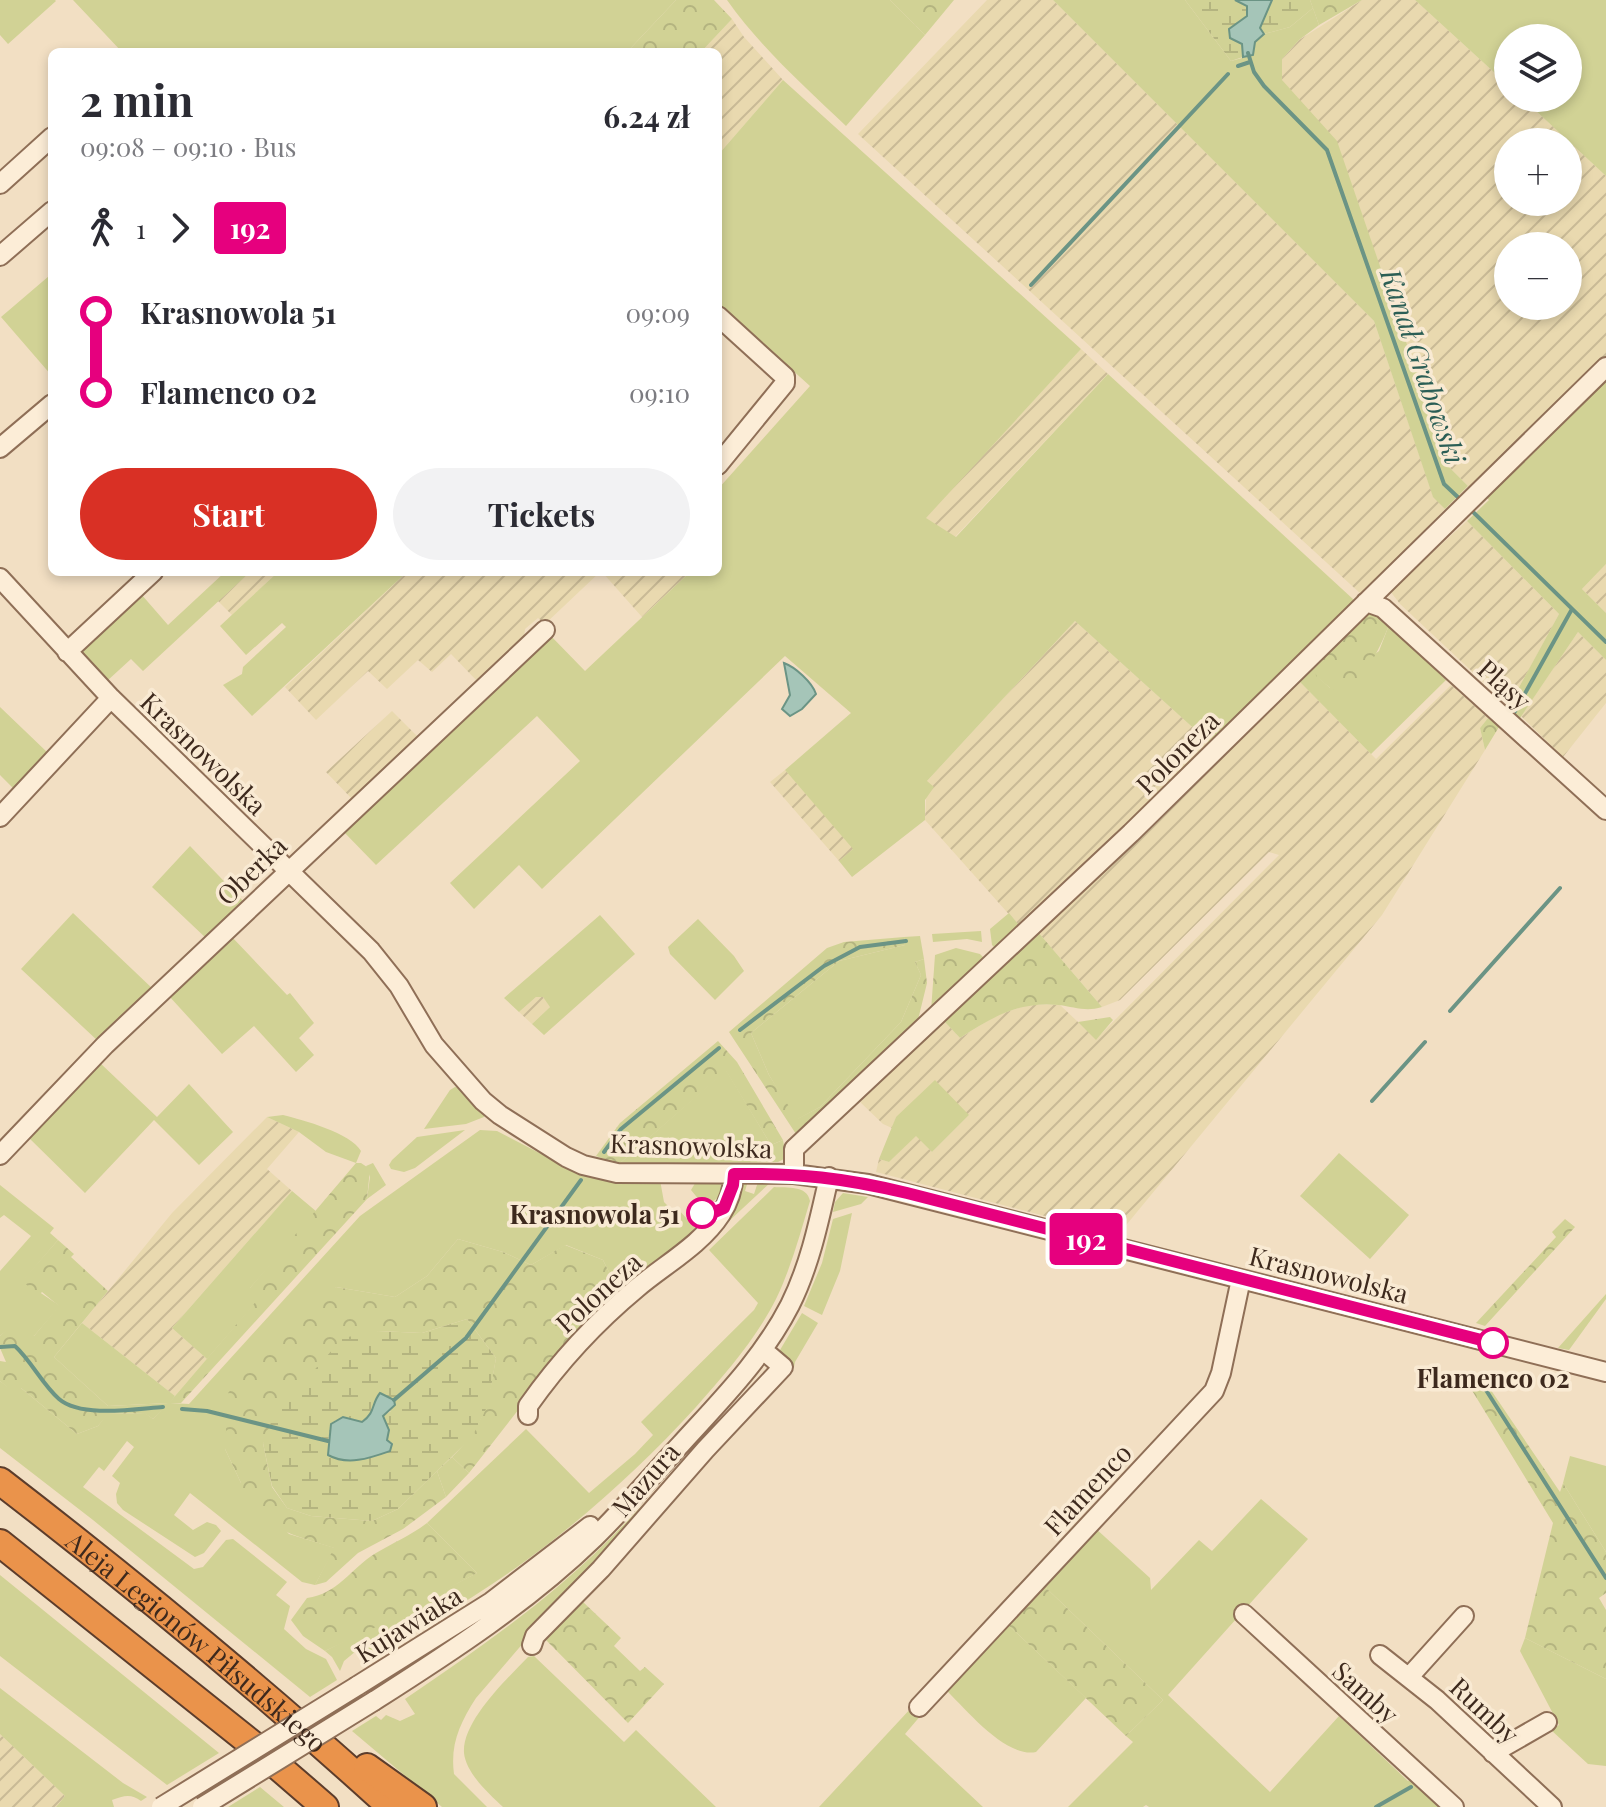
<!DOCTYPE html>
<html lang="en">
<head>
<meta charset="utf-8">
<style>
	:root { --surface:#fff; --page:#f2f2f3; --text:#2b2b33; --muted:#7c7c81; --accent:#d93025 }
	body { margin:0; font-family:"Playfair Display",serif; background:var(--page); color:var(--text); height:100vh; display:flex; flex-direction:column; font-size:30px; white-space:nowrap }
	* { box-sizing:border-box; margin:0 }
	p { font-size:26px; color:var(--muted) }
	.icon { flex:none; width:44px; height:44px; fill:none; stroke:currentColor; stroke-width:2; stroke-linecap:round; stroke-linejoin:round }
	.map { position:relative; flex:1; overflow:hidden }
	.sheet { position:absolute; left:48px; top:48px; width:674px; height:528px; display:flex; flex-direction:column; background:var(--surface); border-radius:12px; box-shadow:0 4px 12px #0003 }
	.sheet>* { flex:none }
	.badge { padding:0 16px; border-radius:6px; font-size:28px; line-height:52px }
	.tools { position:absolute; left:1494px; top:24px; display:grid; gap:16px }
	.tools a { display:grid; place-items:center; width:88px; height:88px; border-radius:50%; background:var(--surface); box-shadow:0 4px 12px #0003; font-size:40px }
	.map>.badge { position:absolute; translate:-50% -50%; box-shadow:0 0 0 4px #fff }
	.legs { display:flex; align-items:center; gap:12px; height:88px; padding:0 32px; font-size:26px }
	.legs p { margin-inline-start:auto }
	.overview { display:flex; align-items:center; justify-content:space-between; height:136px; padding:0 32px }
	h1 { font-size:44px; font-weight:700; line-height:60px }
	.primary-button { display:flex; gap:16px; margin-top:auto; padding:16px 32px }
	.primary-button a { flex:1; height:92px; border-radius:48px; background:var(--accent); color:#fff; font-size:32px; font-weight:700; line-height:92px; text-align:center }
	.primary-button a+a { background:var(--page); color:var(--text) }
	ul { padding:0 32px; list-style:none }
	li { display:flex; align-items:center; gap:28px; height:80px; font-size:30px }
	li i { display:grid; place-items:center; width:12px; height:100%; margin:0 10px; background:currentColor }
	li i::after { content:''; width:20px; height:20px; margin:-10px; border:6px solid; border-radius:50%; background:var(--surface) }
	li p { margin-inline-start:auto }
	li:first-child i { background:linear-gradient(#0000 50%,currentColor 0) }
	li:last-child i { background:linear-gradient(currentColor 50%,#0000 0) }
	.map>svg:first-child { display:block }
	.farmland { fill:url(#farmland-furrows); fill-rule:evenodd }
	.green { fill:#d1d295 }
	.forest { fill:url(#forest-crowns) }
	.wetland { fill:url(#wetland-marsh); fill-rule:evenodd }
	.water { fill:#a5c5b8; stroke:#6b9485; stroke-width:2 }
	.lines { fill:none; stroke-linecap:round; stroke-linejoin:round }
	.stream { stroke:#6b9485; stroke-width:4 }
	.minor-casing { stroke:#8f6f57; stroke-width:22 }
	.highway-casing { stroke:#5c3d2c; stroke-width:30 }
	.minor { stroke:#fcedd7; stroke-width:18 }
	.highway { stroke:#ea934b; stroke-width:26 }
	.minor-bridge-casing { stroke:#8f6f57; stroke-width:22; stroke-linecap:butt }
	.minor-bridge { stroke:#fcedd7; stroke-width:18 }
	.line-1-casing { stroke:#fff; stroke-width:18 }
	.line-1 { stroke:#e6007e; stroke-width:12 }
	.stop-1-dot { fill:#fff; stroke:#e6007e; stroke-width:4 }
	.labels { text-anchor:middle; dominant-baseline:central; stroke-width:7; stroke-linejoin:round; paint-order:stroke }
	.street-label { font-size:26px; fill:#3d291d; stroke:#f9ead3 }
	.stop-label { font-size:26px; font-weight:bold; fill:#3d291d; stroke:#f9ead3; text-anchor:end }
	.water-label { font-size:28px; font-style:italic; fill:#2b5e55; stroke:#f9ead3 }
</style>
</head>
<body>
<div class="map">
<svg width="1606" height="1807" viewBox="0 0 1606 1807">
	<defs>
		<pattern id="farmland-furrows" width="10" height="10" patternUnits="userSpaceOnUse" patternTransform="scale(2)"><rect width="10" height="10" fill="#e9d9af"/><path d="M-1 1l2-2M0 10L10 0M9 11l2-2" fill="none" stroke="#c9ba96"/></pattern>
		<pattern id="forest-crowns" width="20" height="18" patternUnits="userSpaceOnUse" patternTransform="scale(2)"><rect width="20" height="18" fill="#d1d295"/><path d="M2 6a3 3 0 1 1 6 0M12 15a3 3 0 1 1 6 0" fill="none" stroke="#b4b480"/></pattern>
		<pattern id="wetland-marsh" width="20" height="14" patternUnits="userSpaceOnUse" patternTransform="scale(2)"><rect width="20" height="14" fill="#d1d295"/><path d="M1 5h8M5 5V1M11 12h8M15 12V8" fill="none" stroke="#b4b480"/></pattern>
	</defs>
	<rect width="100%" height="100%" fill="#f2dfc3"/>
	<path class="farmland" d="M987,0H1053L1374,321L1433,496L1445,509L1362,595L858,134Z
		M1362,0H1415L1508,85V98H1522L1606,176V359L1472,490L1449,467L1282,80V59L1299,40ZM1508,142H1568V202H1508ZM1508,246H1568V306H1508Z
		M732,19L744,37L783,80L718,155V52H701Z
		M1081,349L1108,374L955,537L925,518Z
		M1467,521L1559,614L1509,706L1400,604L1390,591Z
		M1606,564V613L1582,589Z
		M250,572H278L232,615L218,601Z
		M407,572H600L545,624L538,618L525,629L524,639L478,682L451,654L432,672L418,660L387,689L368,671L316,720L285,687Z
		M602,572H690L642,617Z
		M1075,621L1211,744L1022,929L925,820L927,781Z
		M1578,632L1606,660V703L1563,757L1521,716Z
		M1297,679L1376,759L1451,685L1488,718L1480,728L1485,750L1382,915L1118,1235L876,1172L879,1159L889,1162L916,1135L932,1152L969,1115L896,1117L892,1128L883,1124L860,1102L944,1021L960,1038L997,1015L1028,1005H1060L1096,1039L1279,855L1269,852L1120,1000L1102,1007L1038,932Z
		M392,711L420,739L354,801L326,772Z
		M785,770L854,849L839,861L770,782Z
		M536,997H543L551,1006L532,1024L519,1012Z
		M267,1117L299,1132L267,1169L292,1191L172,1328L207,1359L175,1396L82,1323L172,1213Z
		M0,1734L65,1796L56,1807H0Z"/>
	<path class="green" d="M0,0H55L56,1L8,44L0,35Z
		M73,0H676L627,52H122Z
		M727,0H890L925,35L846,126C804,86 761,48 727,0Z
		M1053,0H1185L1231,61L1253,55L1254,42L1264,34L1290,27L1313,8L1319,25L1299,40L1282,59V80L1337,141L1449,467L1468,486L1445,509L1433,497L1374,321Z
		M1415,0H1606V176L1522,98H1568V38H1508V85Z
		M783,80L1081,349L926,518L956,537L1108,374L1354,600L1211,744L1075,621L927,781L934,787L925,800V820L852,877L839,861L853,849L785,770L851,713L785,656L542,889L519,865L474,909L450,883L580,761L537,716L376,865L342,830L548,633L585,671L690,572H718V489L810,386L718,303V155Z
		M49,276L52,279V376L1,317Z
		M1606,375V564L1582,589L1606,613V660L1578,632L1518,721L1506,711L1559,614L1467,521L1489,500L1484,495Z
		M225,572H250L143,671L131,659L107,681L83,656L82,648L141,594L168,625Z
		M278,572H407L252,716L223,685L242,674L243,667L286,627L282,623L246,655L220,626Z
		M1389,625L1446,680L1371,754L1297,679L1315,662L1317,676L1330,688L1379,651Z
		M0,707L48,753L14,789L0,775Z
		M190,846L246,904L208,940L152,887Z
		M73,913L154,990L118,1020L99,1042L21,969Z
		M1009,913L1022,929L998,951L992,945L990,929Z
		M600,915L635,954L544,1035L532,1024L550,1007L543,997H536L519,1012L504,998Z
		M698,919L734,956L744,971L715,1000L670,954L668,947Z
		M981,931L982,942L967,939L933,942L932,934Z
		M231,936L287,995L290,993L314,1023L299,1038L314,1055L296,1072L254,1026L222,1054L169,996Z
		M920,936L924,959L915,962L921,975L901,1022L820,1107L796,1120L769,1075L751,1033L839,961L905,945L904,937Z
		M99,1062L157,1117L189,1084L233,1132L199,1165L154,1120L85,1193L28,1137Z
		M726,1070L771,1145L783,1140L786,1158L778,1162L619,1164Z
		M935,1080L969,1115L932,1152L916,1136L889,1162L879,1159L896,1117Z
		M455,1087L461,1088L485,1113L484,1117L466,1124L424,1129L450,1090Z
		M283,1115C303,1120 351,1133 361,1151L356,1163L326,1152L299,1132L267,1117Z
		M465,1130L415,1168L404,1172L391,1169L389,1165L392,1160L417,1137Z
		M480,1130L497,1131L578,1173L660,1180L664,1202L673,1211L677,1208L699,1232L621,1296L603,1260L566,1245L531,1265L503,1252L458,1239L427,1276L395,1297L336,1287L225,1449L241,1483L289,1534L335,1548L315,1585L302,1582L190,1493L174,1515L193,1530L207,1522L216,1525L221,1531L204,1553L195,1557L123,1510L117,1503L116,1494L120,1483L112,1476L134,1447L127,1441L104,1471L99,1467L83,1487L194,1569L203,1567L226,1540L233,1539L287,1582L276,1595L290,1606L284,1629L306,1649L326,1659L337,1680L310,1697L93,1520L0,1448V1381L9,1388H21L77,1434L98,1426L107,1414L145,1413L153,1419L168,1403L108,1406L54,1357L82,1323L175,1396L170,1403L189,1404L360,1216Z
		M1339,1153L1409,1215L1370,1259L1300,1196Z
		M373,1163L386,1185L367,1199L370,1177L366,1166Z
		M697,1180L723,1182V1194L712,1202L700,1201L691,1190Z
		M748,1181L745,1191L754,1194L758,1182H771L728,1222L725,1219L741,1184Z
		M0,1185L54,1228L50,1233L58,1240L23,1281L60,1306L34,1336L6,1331L0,1336V1271L31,1236L4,1215L0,1218Z
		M774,1187C787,1188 807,1185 810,1201C800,1234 791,1268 776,1299C756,1339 725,1374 696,1407C644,1464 586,1517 524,1562C473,1599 418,1630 364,1663L356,1651L344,1661L340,1671L332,1657L325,1651L477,1573L427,1523L526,1429L589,1493L635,1454L653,1435L641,1422L754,1310L758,1303L709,1250Z
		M292,1191L317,1212L250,1288L260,1298L207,1359L172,1328Z
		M843,1193L868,1197L861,1204L833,1212L835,1202Z
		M852,1213L840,1271L822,1315L804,1306L822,1263L833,1219Z
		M1606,1294V1299L1569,1350L1558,1348Z
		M802,1313L818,1323L795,1362L794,1367L781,1355L780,1350Z
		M691,1453L690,1462L592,1563L476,1698C460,1723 450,1744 454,1774L487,1807H442L352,1731L376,1716L381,1720L386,1715L400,1721L415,1714L405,1699C459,1662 512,1626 562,1583C609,1543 649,1498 691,1453Z
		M1570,1456L1606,1466V1552L1563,1483Z
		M452,1457L469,1473L446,1497L437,1471Z
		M1261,1499L1308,1539L1168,1695L1270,1792L1339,1716L1408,1781L1414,1777L1446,1807H1149L1146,1805L1143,1807H1068L1133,1742L1126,1736L1163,1700L1042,1584L1094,1527L1150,1578L1151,1590L1199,1540L1212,1551Z
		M0,1575L219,1753L167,1785L0,1656Z
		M1005,1622L1086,1698L1036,1752C1005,1758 966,1709 945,1689Z
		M1525,1638L1606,1679V1766L1588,1764L1551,1730L1559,1725L1520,1651Z
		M534,1656L624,1742L636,1730L716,1807H503C489,1794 466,1773 464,1753C462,1721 507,1679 528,1657Z
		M0,1688L123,1783L147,1797L141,1801C131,1793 123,1796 112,1800L114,1807H56L65,1796L0,1734Z
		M913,1706L922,1714L905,1734L983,1807H819Z
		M260,1787L284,1807H228Z"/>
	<path class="forest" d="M676,0H714L732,19L701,52H627Z
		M890,0H954L925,35Z
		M1310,0H1362L1319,25Z
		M1375,613L1389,625C1378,653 1367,674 1343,693L1330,688L1316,676L1315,662L1361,617Z
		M1488,718L1499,727L1485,750L1480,728Z
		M1038,932L1102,1007C1086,1012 1074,1007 1059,1005C1018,1001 993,1017 960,1038L944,1021Z
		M904,937L905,945L839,961L751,1033L769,1075L797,1119L820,1107L901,1022L921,975L915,962L924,959L927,983L917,1024L806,1128L796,1134L729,1032L827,948L844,942Z
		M956,948L980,954L986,960L931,1011L935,955Z
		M1110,1017L1113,1020L1096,1040L1078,1022Z
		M718,1041L737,1062L783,1140L771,1145L726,1071L619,1164L596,1156L620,1123Z
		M356,1163H361L370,1169L367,1199L181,1403H169L153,1419L144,1413L108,1414L98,1426L77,1434L21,1388H8L0,1381V1361L6,1362L0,1348V1336L16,1321L34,1336L59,1306L42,1292L39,1295L22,1281L58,1240L74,1254L71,1257L108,1291L54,1357L108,1406L169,1403L259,1298L249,1289Z
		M1565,1219L1575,1227L1485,1326L1476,1323L1556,1237L1552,1232Z
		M458,1239L503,1252L531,1265L565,1245L603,1260L621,1296L522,1405L469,1473L452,1457C486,1424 488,1402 496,1358L467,1319L422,1333L378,1331L263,1443L272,1487L287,1508L311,1516L372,1521L398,1509L437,1471L446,1497L403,1529L358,1553L326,1582L315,1585L334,1548C293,1535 269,1530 238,1498L241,1483L225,1449L228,1393L304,1309L336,1287L395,1297L427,1276Z
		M1480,1374L1560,1492L1563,1483L1606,1552V1593L1599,1598L1606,1610V1679L1525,1638L1553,1523L1465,1379Z
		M427,1523L477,1573L378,1626L325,1651L303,1636L291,1620L307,1598C338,1594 350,1569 376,1553C393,1543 411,1535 427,1523Z
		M1042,1584L1163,1700L1126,1736L1005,1622Z
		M582,1601L621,1638L614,1646L640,1671L645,1667L664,1684L628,1723L546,1640Z"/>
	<path class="wetland" d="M1185,0H1235L1247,6V16L1243,21V57L1231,61Z
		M1272,0H1310L1313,8L1290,27L1264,34L1260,29Z
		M467,1319L496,1358L488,1405L472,1437L398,1509L372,1521L311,1516L287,1508L272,1486L263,1443L274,1415L343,1338L378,1331L422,1333ZM375,1406L391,1411L383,1416L389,1430L387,1440L392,1445L390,1451L381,1454L328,1441L331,1424L336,1420L362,1423L373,1413Z"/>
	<path class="water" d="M1235,0H1272L1260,28L1264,34L1255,42L1253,55L1243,57L1242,44L1230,38L1229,29L1247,16V6Z
		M784,663C795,667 812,682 816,694L802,709L790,716L782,709L790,695Z
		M380,1393L394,1400L395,1405L383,1416L389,1430L387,1440L392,1444L390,1451C370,1458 348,1466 328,1455L331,1424L343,1417L362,1422C376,1412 371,1404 380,1393Z"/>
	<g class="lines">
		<path class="stream" d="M1248,53L1254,72L1264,86L1327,150L1444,484L1463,502
			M1238,66L1250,62
			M1031,285L1228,74
			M1469,508L1606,642
			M1514,713L1572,609
			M1450,1011L1560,888
			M740,1030L824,966L860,947L906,941
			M1372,1101L1425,1042
			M604,1152L621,1129L719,1048
			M0,1347L15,1346C32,1362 42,1384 59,1399C81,1418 135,1409 163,1407
			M1477,1376L1606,1578
			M394,1400L466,1338L581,1180
			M182,1409L207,1411L328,1441
			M1376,1807L1411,1787"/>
		<defs>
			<path id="minor" d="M0,184L52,137
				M0,256L52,211
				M718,316L785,377V383L718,465
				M0,448L52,404
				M0,578L111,698L371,951L399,986L434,1045L483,1101L500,1115L566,1157L583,1165L617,1173L794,1174L868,1184L1606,1372
				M1366,602L1383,608L1606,810
				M67,652L153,572
				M0,817L111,698
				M0,1155L105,1045L545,630
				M794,1174V1149L1131,833L1606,367
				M528,1415V1406C559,1362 596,1322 637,1288C664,1265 701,1245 721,1214C729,1202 733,1188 734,1174
				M1244,1614L1454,1807
				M532,1645L535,1636L601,1569L705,1450L783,1367L763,1350
				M1380,1655L1437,1700L1552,1807
				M1409,1677L1464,1616
				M357,1686L491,1602L590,1526
				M374,1701C451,1652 528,1602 594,1538C625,1508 652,1475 681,1444C721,1400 763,1358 790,1305C810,1265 819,1221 829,1177
				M919,1707L1214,1391L1221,1373L1241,1279
				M1493,1753L1547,1722"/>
			<g id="highway">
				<path id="s1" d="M0,1481C135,1585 266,1693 391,1807"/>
				<path d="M0,1543L252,1744L325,1807"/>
				<path d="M367,1767L423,1807"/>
			</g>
		</defs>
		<use href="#minor" class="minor-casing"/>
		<use href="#highway" class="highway-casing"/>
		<use href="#minor" class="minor"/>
		<use href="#highway" class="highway"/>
		<defs>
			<path id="minor-bridge" d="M161,1807L357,1686
				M202,1807L374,1701"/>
		</defs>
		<use href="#minor-bridge" class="minor-bridge-casing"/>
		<use href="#minor-bridge" class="minor-bridge"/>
	</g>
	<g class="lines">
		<defs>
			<path id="line-1" d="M702,1213L710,1214L724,1208L733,1185L734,1174C799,1173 844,1178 907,1193L1493,1343"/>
		</defs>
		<use href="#line-1" class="line-1-casing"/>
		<use href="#line-1" class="line-1"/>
	</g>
	<g class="stop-1-dot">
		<circle cx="702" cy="1213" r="14"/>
		<circle cx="1493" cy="1343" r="14"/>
	</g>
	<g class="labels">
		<g class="street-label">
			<text transform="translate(1505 684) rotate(42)">Pląsy</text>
			<text transform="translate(1177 752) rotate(-45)">Poloneza</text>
			<text transform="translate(204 753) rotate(44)">Krasnowolska</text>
			<text transform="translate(251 870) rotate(-44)">Oberka</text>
			<text transform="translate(691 1145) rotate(2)">Krasnowolska</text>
			<text transform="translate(1329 1274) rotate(14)">Krasnowolska</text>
			<text transform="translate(598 1292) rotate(-42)">Poloneza</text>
			<text transform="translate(645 1479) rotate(-49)">Mazura</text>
			<text transform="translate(1087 1489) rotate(-47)">Flamenco</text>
			<text transform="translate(408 1624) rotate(-32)">Kujawiaka</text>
			<text stroke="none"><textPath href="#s1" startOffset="254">Aleja Legionów Piłsudskiego</textPath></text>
			<text transform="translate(1366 1692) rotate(42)">Samby</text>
			<text transform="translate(1485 1710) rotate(43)">Rumby</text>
		</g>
		<g class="stop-label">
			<text x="680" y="1213">Krasnowola 51</text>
			<text x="1493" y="1377" text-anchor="middle">Flamenco 02</text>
		</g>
		<g class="water-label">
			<text transform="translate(1424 366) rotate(71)">Kanał Grabowski</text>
		</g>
	</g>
</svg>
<div class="tools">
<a><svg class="icon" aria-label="layers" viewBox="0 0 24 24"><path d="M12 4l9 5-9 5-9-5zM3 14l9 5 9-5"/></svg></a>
<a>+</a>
<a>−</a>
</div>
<b class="badge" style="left:1086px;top:1239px;background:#e6007e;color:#fff">192</b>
<section class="sheet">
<div class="overview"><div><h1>2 min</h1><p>09:08 – 09:10 · Bus</p></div><b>6.24 zł</b></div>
<div class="legs"><svg class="icon" aria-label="walk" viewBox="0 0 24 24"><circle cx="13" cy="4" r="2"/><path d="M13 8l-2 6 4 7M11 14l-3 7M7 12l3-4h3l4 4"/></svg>1<svg class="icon" aria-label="forward" viewBox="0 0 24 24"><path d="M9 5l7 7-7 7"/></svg><b class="badge" style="background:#e6007e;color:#fff">192</b></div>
<ul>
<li><i style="color:#e6007e"></i><b>Krasnowola 51</b><p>09:09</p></li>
<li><i style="color:#e6007e"></i><b>Flamenco 02</b><p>09:10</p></li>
</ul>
<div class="primary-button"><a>Start</a><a>Tickets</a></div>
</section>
</div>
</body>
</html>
